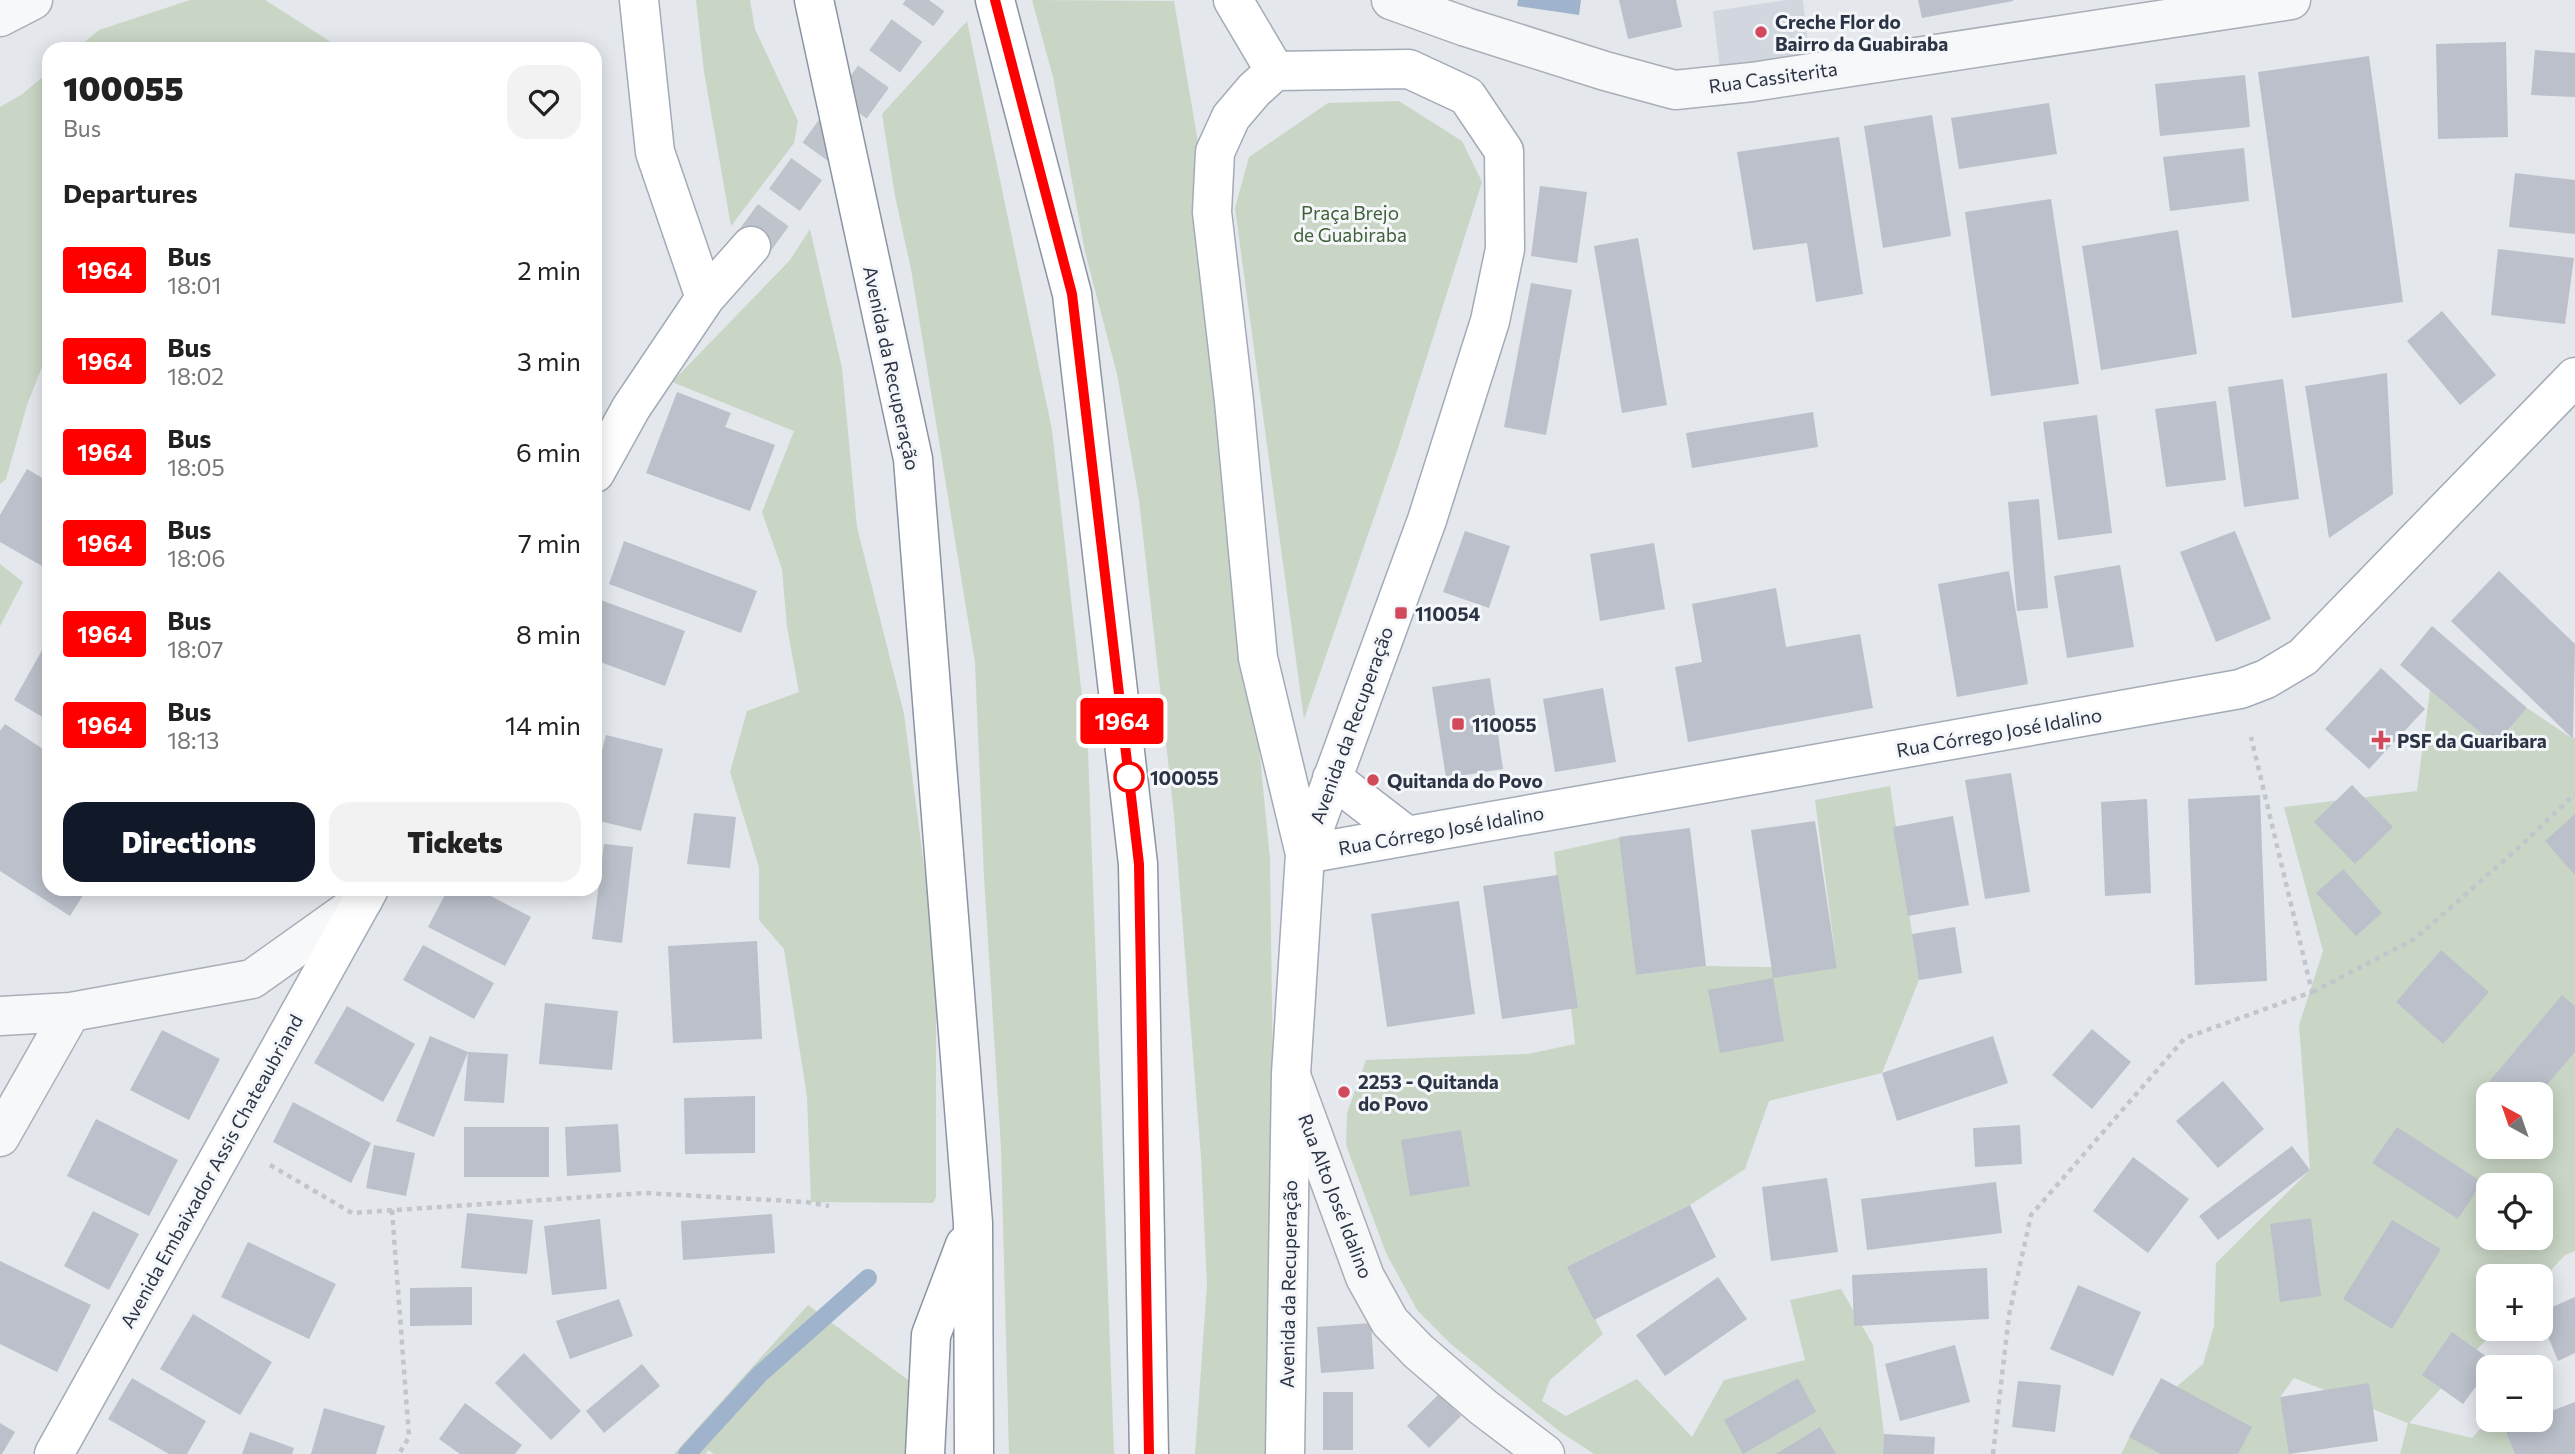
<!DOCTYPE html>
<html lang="en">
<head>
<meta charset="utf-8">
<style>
	:root { --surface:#fff; --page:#f2f2f2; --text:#222; --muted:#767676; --accent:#111827 }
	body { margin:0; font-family:Commissioner,sans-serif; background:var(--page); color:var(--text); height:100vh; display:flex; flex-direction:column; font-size:26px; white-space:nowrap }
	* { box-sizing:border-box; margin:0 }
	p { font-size:23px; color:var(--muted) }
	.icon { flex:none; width:38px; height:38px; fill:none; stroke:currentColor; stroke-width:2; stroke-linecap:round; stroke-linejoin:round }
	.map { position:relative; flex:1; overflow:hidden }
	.sheet { position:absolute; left:42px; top:42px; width:560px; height:854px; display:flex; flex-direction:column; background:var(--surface); border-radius:21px; box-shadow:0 4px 18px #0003 }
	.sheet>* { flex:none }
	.badge { padding:0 14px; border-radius:5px; font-size:24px; line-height:46px }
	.needle { width:46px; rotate:320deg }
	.tools { position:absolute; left:2476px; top:1082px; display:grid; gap:14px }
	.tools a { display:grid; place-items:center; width:77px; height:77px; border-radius:14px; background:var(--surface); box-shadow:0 4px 18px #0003; font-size:35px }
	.map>.badge { position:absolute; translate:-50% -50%; box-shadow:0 0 0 4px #fff }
	h2 { padding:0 21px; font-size:26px; line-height:63px }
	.round { display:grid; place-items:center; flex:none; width:74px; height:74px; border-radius:21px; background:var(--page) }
	.overview { display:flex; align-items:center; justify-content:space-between; height:119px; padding:0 21px }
	h1 { font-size:33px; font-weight:800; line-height:52px }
	.button { display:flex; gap:14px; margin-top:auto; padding:14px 21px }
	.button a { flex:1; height:80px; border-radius:21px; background:var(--accent); color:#fff; font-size:28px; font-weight:800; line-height:80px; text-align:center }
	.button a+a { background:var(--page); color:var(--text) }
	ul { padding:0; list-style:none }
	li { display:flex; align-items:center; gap:21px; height:91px; padding:0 21px }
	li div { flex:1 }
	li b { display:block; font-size:26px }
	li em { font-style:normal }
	li .badge { min-width:77px; font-weight:700; text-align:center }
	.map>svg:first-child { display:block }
	.built { fill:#d2d6de }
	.green { fill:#c9d6c5; fill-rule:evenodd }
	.water { fill:#9fb4cc }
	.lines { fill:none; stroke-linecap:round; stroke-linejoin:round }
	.stream { stroke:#9fb4cc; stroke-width:18 }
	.building { fill:#bbc0ca }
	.major-tunnel { stroke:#bfc3cb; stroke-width:38; stroke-dasharray:38 19; stroke-linecap:butt }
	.minor-casing { stroke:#a9aeb7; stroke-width:41 }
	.major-casing { stroke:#a3abb8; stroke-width:41 }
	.highway-casing { stroke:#8b94a3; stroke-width:41 }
	.path { stroke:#c2c5cb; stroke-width:4.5; stroke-dasharray:5 5; stroke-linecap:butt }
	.minor { stroke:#f7f8fa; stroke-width:38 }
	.major { stroke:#fff; stroke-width:38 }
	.highway { stroke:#fff; stroke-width:38 }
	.line-casing { stroke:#fff; stroke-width:16 }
	.line { stroke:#f00; stroke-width:10 }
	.poi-dot { fill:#d1495b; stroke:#f4f6f9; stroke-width:2.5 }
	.stop-dot { fill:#fff; stroke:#f00; stroke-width:3.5 }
	.labels { text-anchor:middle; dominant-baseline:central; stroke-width:6; stroke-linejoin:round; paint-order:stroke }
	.poi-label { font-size:19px; font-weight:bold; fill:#2b3445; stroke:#f4f6f9; text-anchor:start }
	.street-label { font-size:19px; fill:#2b3445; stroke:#f4f6f9 }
	.park-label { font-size:19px; fill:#3f6138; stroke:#f4f6f9 }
	.stop-label { font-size:19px; font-weight:bold; fill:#2b3445; stroke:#f4f6f9; text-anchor:start }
</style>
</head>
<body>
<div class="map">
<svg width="2575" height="1454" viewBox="0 0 2575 1454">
	<rect width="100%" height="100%" fill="#e4e7ec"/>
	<path class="built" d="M1786,0H1803L1809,54L1720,69L1713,11Z"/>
	<path class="green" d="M190,0H265L342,49H76L99,30Z
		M696,0H750L755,29L798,121L794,143L731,226L704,72Z
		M1032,0L1174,1L1203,172L1270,859L1277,1376L1280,1454H1195L1207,1284L1201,1157L1174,815L1139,500L1117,374L1085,252L1053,77Z
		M967,21L1052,430L1088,750L1114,1454H1009L1001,1148L984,877L975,663L911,269L895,196L882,114Z
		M49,72V349L27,405L6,479L0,484V107L21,95Z
		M1399,101L1462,141L1482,182L1398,448L1304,719L1235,208L1249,157L1328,103Z
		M810,229L842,368L857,527L904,714L936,956V1197L933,1203L811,1202L807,1097L784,949L759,920V867L730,772L747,711L799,692L787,627L782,569L762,512L794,431L672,382L790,260Z
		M0,564L23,582L0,626Z
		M2430,690L2495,745L2527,708L2573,739L2575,737V1251L2565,1255L2541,1281V1276H2488V1328H2497L2409,1423L2472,1438L2489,1419H2531L2505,1430L2515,1454H2400L2408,1423L2294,1378L2280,1397L2292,1454H2121L2138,1420L2203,1364L2214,1326L2216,1263L2310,1170L2299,1025L2323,951L2284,807L2417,791ZM2488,1094H2541V1146H2488ZM2488,1185H2541V1237H2488Z
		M1890,786L1919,980L1882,1073L1769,1101L1745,1169L1690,1205L1568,1267L1603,1334L1550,1380L1542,1401L1566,1416L1637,1379L1692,1437L1724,1380L1805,1360L1790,1300L1841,1289L1873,1345L1884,1434L1883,1454H1594L1559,1431L1452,1345L1417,1310L1386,1253L1346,1145L1347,1113L1366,1060L1528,1054L1575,1044L1554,852L1631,835L1636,975L1706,966L1837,968L1815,800Z
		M808,1305L912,1383L909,1454H714L708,1450L706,1454H674Z"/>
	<path class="water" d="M1518,0H1581L1579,15L1517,6Z"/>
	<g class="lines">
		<path class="stream" d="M687,1454L760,1374L868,1278"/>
	</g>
	<path class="building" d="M1619,0H1676L1682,27L1628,39Z
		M1918,0H2013V1L1922,18Z
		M2506,42L2508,137L2438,139L2436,44Z
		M2535,50L2575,53V97L2531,95Z
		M2369,56L2403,302L2292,318L2258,72Z
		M2245,75L2250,127L2160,136L2155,84Z
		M2049,103L2057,154L1959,169L1951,118Z
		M1932,115L1951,236L1883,248L1864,126Z
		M1839,137L1863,294L1816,302L1807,243L1753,250L1737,152Z
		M2244,148L2249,201L2170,211L2163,157Z
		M2515,173L2575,180V234L2509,227Z
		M1540,186L1587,192L1577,263L1531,256Z
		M2051,199L2079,384L1991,396L1965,212Z
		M2178,230L2197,354L2101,370L2082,246Z
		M1638,238L1667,405L1622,413L1594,246Z
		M2498,249L2574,258L2565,324L2491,315Z
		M1531,283L1572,290L1546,435L1504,427Z
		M2442,311L2496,375L2460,405L2407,341Z
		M2387,373L2393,494L2329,538L2305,386Z
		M2283,379L2299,499L2244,507L2228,387Z
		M677,392L731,413L725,427L775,445L750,511L646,473Z
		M2216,401L2226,480L2166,487L2155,409Z
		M1813,412L1818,447L1692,468L1686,433Z
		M2097,415L2112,533L2058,540L2043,422Z
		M27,469L49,482V570L0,542V515Z
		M2039,499L2048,608L2017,611L2008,502Z
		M1465,531L1510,546L1489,608L1443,592Z
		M2235,531L2271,619L2216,642L2180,552Z
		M624,541L757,591L741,633L609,584Z
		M1654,543L1665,609L1600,621L1590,554Z
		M2120,565L2134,647L2067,658L2054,576Z
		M2009,571L2028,684L1957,697L1938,584Z
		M2499,571L2575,644L2573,739L2451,621Z
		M1776,588L1786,647L1860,634L1873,708L1688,742L1675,667L1702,662L1692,604Z
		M595,598L685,631L665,686L595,660Z
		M2432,626L2527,708L2495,745L2400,665Z
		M49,638V721L14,700Z
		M2381,668L2425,709L2369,769L2325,729Z
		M1490,678L1503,769L1446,778L1432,687Z
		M1603,688L1616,762L1555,772L1543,699Z
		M5,724L49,753V889H87L70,916L0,871V731Z
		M606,735L663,749L641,831L595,820V778Z
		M2011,773L2030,892L1985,899L1965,780Z
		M2352,785L2393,827L2355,864L2314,822Z
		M2260,795L2267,981L2195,985L2188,799Z
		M2147,799L2151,893L2105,896L2101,802Z
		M694,813L736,817L730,868L687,864Z
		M2575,814V875L2545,841Z
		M1953,816L1969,905L1908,916L1893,827Z
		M1815,821L1837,968L1773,978L1751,830Z
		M1690,828L1706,966L1636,975L1619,837Z
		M604,844L633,847L622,943L592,939Z
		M2343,869L2382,913L2356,936L2316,893Z
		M1558,875L1578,1008L1502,1019L1483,886Z
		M448,889H477L531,917L505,966L428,927Z
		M1459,901L1475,1014L1387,1027L1371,914Z
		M1955,927L1962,973L1919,980L1912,934Z
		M757,941L762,1039L673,1043L668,946Z
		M423,945L494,983L474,1019L403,980Z
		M2441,950L2489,992L2443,1044L2396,1002Z
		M1773,978L1784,1041L1720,1053L1708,990Z
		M2562,995L2575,1006V1052L2539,1094H2501L2488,1083Z
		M545,1003L618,1011L612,1070L539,1064Z
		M347,1006L415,1044L383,1102L314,1063Z
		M2092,1029L2131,1062L2092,1109L2052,1075Z
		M162,1030L220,1059L189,1120L130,1090Z
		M430,1036L468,1052L434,1137L396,1121Z
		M1993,1036L2008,1083L1897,1121L1882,1073Z
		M468,1052L508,1054L504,1103L464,1101Z
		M2223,1081L2264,1129L2218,1168L2176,1121Z
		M755,1096V1153L685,1154L684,1098Z
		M293,1102L371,1143L351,1183L273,1142Z
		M96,1119L178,1160L149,1216L67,1176Z
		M618,1124L621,1172L567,1176L565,1127Z
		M2020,1125L2022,1164L1975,1167L1973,1128Z
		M464,1127H549V1177H464Z
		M2397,1127L2482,1182L2458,1219L2372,1163Z
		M1461,1130L1470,1186L1410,1196L1401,1140Z
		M374,1145L415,1153L406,1196L366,1188Z
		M2292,1146L2310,1170L2218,1240L2199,1216Z
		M2133,1157L2189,1199L2148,1253L2093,1211Z
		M1827,1178L1838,1252L1771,1261L1762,1187Z
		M1996,1182L2002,1233L1867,1250L1861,1199Z
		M1690,1205L1716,1257L1594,1320L1567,1267Z
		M93,1211L139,1234L109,1290L64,1266Z
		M467,1213L533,1220L527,1274L461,1268Z
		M772,1214L775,1253L683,1260L681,1221Z
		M2311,1218L2321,1296L2280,1302L2270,1224Z
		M600,1219L607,1289L552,1295L544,1226Z
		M2392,1220L2441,1249L2392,1329L2343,1299Z
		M248,1242L336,1284L309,1339L221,1297Z
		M0,1261L91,1305L57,1372L0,1344Z
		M1987,1268L1989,1319L1854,1326L1852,1275Z
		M1718,1277L1747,1319L1665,1376L1636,1335Z
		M2078,1285L2141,1312L2113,1376L2050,1349Z
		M472,1287V1325L410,1326V1288Z
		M2575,1297V1353L2558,1361L2541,1319V1312Z
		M619,1299L633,1336L570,1359L556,1321Z
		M193,1314L272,1362L240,1415L160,1369Z
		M1371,1323L1374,1369L1321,1373L1317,1327Z
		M2452,1332L2494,1362L2463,1404L2422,1375Z
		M1955,1345L1970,1402L1900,1421L1885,1364Z
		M524,1353L581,1411L551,1440L495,1383Z
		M642,1364L660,1386L604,1433L586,1411Z
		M132,1378L206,1421L187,1454H169L108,1419Z
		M1798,1378L1816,1412L1743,1454L1724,1420Z
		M2161,1378L2252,1427L2238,1454H2161L2129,1437Z
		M2018,1381L2061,1385L2055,1432L2012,1427Z
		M2369,1383L2378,1441L2289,1454L2280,1397Z
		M1323,1392H1353V1450H1323Z
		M1439,1394L1461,1416L1429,1448L1407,1426Z
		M2575,1402V1454H2515L2505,1430L2531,1419H2541V1415Z
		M465,1403L522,1445L515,1454H460L439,1439Z
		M324,1408L385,1426L376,1454H311Z
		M0,1423L15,1432L2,1454H0Z
		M1820,1427L1836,1454H1776Z
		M250,1432L294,1448L292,1454H242Z
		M1884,1434L1935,1437L1934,1454H1883Z"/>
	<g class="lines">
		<path class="major-tunnel" d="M751,246L929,0"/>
		<defs>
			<path id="minor" d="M1391,0L1466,27L1605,71L1675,90L1752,82L2291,0
				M0,17L33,0
				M0,1016L71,1012L252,979L363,900
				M1292,1078L1365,1277L1390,1322L1418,1351L1483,1407L1545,1454
				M0,1137L71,1012"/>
			<path id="major" d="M639,0L655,152L705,298
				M1233,0L1275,71
				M1275,71L1409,69L1467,96L1504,151L1505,249L1490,321L1427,520L1305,854L1291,1074L1285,1454
				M1275,71L1254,90L1231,117L1215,152L1212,212L1234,401L1258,658L1305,854
				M595,473L631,408L705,298L751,246
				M1332,778L1406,835
				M1305,854L2240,689L2266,679L2303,657L2575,377
				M54,1454L369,889"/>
			<path id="highway" d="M814,0L913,459L973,1223L974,1454
				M995,0L1072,294L1138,864L1149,1454
				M925,1454L931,1335L965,1245"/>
		</defs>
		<use href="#minor" class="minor-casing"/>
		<use href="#major" class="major-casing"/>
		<use href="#highway" class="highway-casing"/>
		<path class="path" d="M2313,992L2416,938L2517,849L2575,794
			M270,1165L352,1213L645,1193L806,1202L829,1206
			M392,1210L409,1437L399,1454
			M1993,1454L2009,1315L2031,1215L2185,1038L2312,992L2251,737"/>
		<use href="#minor" class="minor"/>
		<use href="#major" class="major"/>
		<use href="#highway" class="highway"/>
	</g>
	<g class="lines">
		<defs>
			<path id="line" d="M995,0L1072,294L1139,864L1149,1454"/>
		</defs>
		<use href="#line" class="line-casing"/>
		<use href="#line" class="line"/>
	</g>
	<g class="poi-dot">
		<circle cx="1761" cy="32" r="7"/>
		<rect x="1394" y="606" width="14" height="14" rx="3.5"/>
		<rect x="1451" y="717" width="14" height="14" rx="3.5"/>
		<path d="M2377.5 729.5h7v7h7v7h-7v7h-7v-7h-7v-7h7z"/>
		<circle cx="1373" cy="780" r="7"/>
		<circle cx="1344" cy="1092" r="7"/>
	</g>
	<circle class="stop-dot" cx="1129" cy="777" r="14"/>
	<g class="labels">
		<g class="poi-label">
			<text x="1775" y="21">Creche Flor do<tspan x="1775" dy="22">Bairro da Guabiraba</tspan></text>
			<text x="1415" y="613">110054</text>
			<text x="1472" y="724">110055</text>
			<text x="2397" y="740">PSF da Guaribara</text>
			<text x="1387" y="780">Quitanda do Povo</text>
			<text x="1358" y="1081">2253 - Quitanda<tspan x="1358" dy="22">do Povo</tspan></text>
		</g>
		<g class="street-label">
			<text transform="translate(1773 77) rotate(-8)">Rua Cassiterita</text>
			<text transform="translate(892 368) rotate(78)">Avenida da Recuperação</text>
			<text transform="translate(1351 725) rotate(-70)">Avenida da Recuperação</text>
			<text transform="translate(1999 732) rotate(-10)">Rua Córrego José Idalino</text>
			<text transform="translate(1441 830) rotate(-10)">Rua Córrego José Idalino</text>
			<text transform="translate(211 1171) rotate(-61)">Avenida Embaixador Assis Chateaubriand</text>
			<text transform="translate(1336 1196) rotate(69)">Rua Alto José Idalino</text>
			<text transform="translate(1288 1284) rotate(-89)">Avenida da Recuperação</text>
		</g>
		<g class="park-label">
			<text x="1350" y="212">Praça Brejo<tspan x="1350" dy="22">de Guabiraba</tspan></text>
		</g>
		<g class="stop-label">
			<text x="1150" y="777">100055</text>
		</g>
	</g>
</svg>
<div class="tools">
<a><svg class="needle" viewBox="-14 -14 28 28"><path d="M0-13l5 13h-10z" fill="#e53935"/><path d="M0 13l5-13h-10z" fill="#767676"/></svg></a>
<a><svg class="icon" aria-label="locate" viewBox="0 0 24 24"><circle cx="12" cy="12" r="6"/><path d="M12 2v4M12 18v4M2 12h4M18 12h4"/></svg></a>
<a>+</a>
<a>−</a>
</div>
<b class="badge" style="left:1122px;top:721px;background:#f00;color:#fff">1964</b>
<section class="sheet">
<div class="overview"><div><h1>100055</h1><p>Bus</p></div><a class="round"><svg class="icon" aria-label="heart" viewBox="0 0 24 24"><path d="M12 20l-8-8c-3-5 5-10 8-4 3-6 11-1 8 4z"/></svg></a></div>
<h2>Departures</h2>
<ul>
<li><span class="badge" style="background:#f00;color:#fff">1964</span><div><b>Bus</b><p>18:01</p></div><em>2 min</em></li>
<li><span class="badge" style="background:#f00;color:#fff">1964</span><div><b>Bus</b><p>18:02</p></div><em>3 min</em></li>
<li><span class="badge" style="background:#f00;color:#fff">1964</span><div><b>Bus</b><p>18:05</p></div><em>6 min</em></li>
<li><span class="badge" style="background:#f00;color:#fff">1964</span><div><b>Bus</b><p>18:06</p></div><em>7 min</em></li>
<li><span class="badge" style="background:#f00;color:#fff">1964</span><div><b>Bus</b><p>18:07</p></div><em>8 min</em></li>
<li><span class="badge" style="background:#f00;color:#fff">1964</span><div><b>Bus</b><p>18:13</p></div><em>14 min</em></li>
</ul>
<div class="button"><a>Directions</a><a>Tickets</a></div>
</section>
</div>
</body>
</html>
